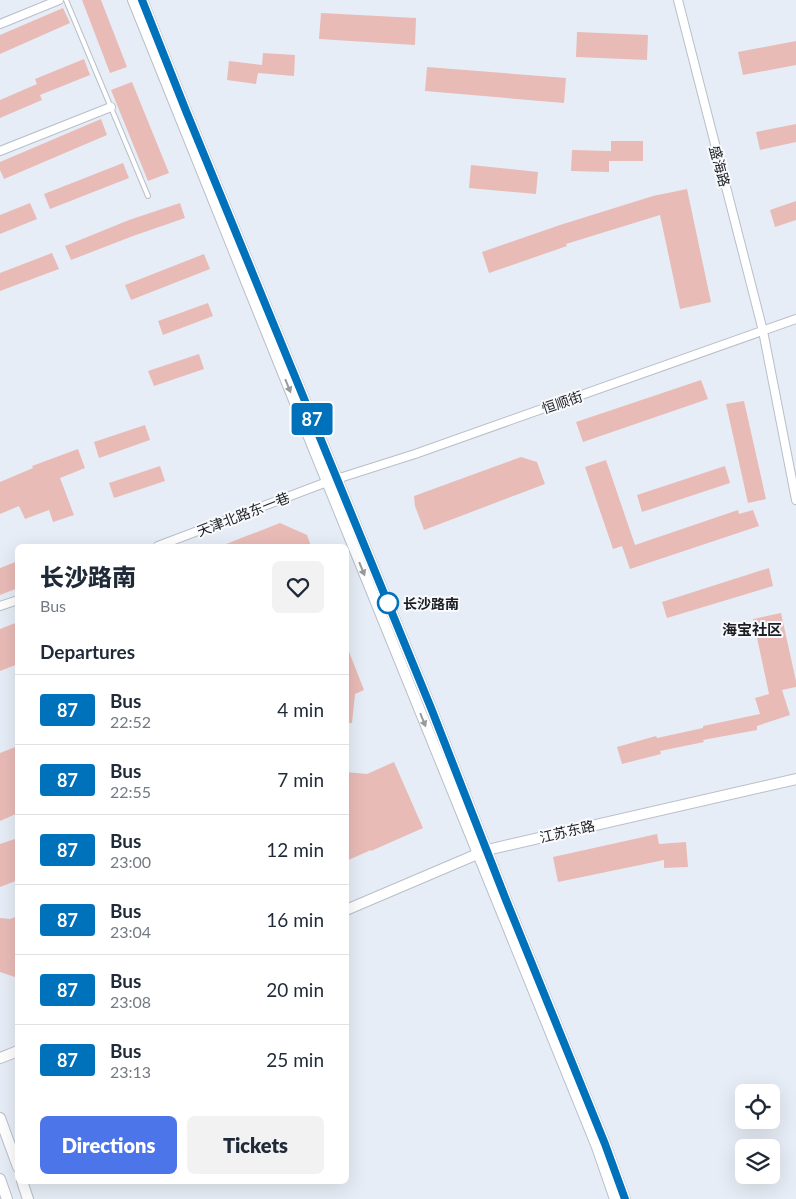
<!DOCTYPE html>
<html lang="en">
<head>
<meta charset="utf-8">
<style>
	:root { --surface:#fff; --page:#f2f2f3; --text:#1f2937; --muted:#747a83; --line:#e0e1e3; --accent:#4b75e8 }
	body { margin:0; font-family:Lato,"Noto Sans SC",sans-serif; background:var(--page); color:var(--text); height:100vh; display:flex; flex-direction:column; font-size:19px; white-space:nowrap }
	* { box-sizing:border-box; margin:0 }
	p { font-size:16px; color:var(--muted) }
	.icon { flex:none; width:28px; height:28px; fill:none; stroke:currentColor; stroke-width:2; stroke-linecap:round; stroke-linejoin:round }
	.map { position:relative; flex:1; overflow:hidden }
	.side { position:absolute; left:15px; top:544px; width:334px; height:640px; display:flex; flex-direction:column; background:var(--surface); border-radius:8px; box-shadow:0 5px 20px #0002 }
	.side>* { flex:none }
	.badge { padding:0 10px; border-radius:4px; font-size:18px; line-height:32px }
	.buttons { position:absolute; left:735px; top:1084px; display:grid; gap:10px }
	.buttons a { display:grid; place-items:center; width:45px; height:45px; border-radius:8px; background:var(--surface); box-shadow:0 5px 20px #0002; font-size:25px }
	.map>.badge { position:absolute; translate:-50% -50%; box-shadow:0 0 0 2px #fff }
	h2 { padding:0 25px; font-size:19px; line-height:45px }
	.round { display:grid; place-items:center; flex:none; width:52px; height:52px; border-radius:8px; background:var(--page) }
	.overview { display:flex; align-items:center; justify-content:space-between; height:85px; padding:0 25px }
	h1 { font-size:24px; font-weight:800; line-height:38px }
	.primary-button { display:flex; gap:10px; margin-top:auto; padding:10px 25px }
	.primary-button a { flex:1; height:58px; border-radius:8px; background:var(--accent); color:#fff; font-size:20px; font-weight:800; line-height:58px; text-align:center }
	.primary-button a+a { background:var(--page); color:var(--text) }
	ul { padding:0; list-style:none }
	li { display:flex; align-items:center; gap:15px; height:70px; padding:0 25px; border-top:1px solid var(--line) }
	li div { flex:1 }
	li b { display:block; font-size:19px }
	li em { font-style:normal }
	li .badge { min-width:55px; font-weight:700; text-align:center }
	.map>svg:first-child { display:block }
	.building { fill:#e9bbb7 }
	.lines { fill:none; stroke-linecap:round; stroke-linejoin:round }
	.service-casing { stroke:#b9bfc8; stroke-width:6 }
	.minor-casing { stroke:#b9bfc8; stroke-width:10 }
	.tertiary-casing { stroke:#b9bfc8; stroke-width:12 }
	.service { stroke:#fff; stroke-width:4 }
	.minor { stroke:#fff; stroke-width:8 }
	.tertiary { stroke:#fff; stroke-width:10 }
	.oneway { fill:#999a9c }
	.line-casing { stroke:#fff; stroke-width:11 }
	.line { stroke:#0072bc; stroke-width:8 }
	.stop-dot { fill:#fff; stroke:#0072bc; stroke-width:2.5 }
	.labels { text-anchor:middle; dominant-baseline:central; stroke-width:4; stroke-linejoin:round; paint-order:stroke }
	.street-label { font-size:14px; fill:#1d1f22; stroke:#f8fafe }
	.stop-label { font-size:14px; font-weight:bold; fill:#1d1f22; stroke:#f8fafe; text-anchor:start }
	.neighbourhood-label { font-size:15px; font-weight:bold; fill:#1d1f22; stroke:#f8fafe }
</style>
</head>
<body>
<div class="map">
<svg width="796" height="1199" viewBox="0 0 796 1199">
	<rect width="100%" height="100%" fill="#e7edf6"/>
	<path class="building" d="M82,0H101L127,67L110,73Z
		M63,8L70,23L0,54V35Z
		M321,13L416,18L415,45L319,39Z
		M577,32L648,35L647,60L576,57Z
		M796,41V65L743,75L738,52Z
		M263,53L295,55L294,76L258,73L256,84L227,80L229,61L262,65Z
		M84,59L90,75L40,95L42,100L0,118V100L37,84L35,79Z
		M427,67L566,78L564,103L425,91Z
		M132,82L169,173L148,181L111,90Z
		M101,119L107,135L4,179L0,170V162Z
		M796,124V142L760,150L756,132Z
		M611,141H643V161H609V172L571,171L572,150L611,151Z
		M123,163L129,178L50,209L44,194Z
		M471,165L538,172L536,194L469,188Z
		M687,189L711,302L680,309L660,215L566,244L567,246L489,273L482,252L560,225L653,196Z
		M796,201V220L775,227L770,210Z
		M30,203L37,219L0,234V215Z
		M180,203L185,218L133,236L71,260L65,246L129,220Z
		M52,253L59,269L0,291V273Z
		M204,254L210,269L131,300L125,285Z
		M208,303L213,316L163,335L158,321Z
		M199,354L204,369L154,386L148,371Z
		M701,380L708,399L583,442L576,422Z
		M744,401L766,499L748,503L726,404Z
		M145,425L150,440L99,458L94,442Z
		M78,449L85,468L60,478L74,515L53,522L49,510L25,519L19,506L0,514V482L33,468L32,466Z
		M521,457L537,462L545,484L424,530L415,506L414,496Z
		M606,460L635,545L738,510L739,514L753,510L759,526L630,569L622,546L613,549L585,467Z
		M160,466L165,481L114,498L109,483Z
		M725,466L730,483L642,512L637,495Z
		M280,523L307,535L311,546H221Z
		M18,561V588L0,595V568Z
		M769,568L773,586L667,618L662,602Z
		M781,613L796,681V687L782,690L790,715L757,726V730L703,740L704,742L660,751L661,754L622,764L617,747L656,736L657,738L703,728V726L760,714L755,698L769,694L753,619Z
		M18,622V664L0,671V629Z
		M346,644L364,690L355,694L352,723H346Z
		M18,746V813L0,821V753Z
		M394,762L423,828L371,851V850L346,861V772L367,774Z
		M657,834L659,844L686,842L688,867L664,868V860L558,882L553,857Z
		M18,838V880L0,887V844Z
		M18,916V978L0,972V918L10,919Z"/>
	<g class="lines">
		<defs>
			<path id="service" d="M66,0L148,196"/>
			<path id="minor" d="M678,0L763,331L796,500
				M0,24L59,0
				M0,151L111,107
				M158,546L327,482L415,454L796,319
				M0,606L18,600"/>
			<path id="tertiary" d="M133,0L283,373L597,1147L615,1199
				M142,0L186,111L431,708L506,900L605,1144L625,1199
				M346,910L487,850L796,779
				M0,1058L18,1051
				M0,1118L18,1167
				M0,1179L7,1199
				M22,1181L28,1199"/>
		</defs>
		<use href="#service" class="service-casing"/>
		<use href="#minor" class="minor-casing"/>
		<use href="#tertiary" class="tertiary-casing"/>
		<use href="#service" class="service"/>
		<use href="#minor" class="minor"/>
		<use href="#tertiary" class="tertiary"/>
	</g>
	<defs><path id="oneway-solid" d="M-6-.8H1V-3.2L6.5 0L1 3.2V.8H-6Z" transform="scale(1.25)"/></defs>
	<g class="oneway">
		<use href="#oneway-solid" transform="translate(288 386) rotate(68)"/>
		<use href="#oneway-solid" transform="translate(362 569) rotate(68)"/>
		<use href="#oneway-solid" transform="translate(423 720) rotate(68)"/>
	</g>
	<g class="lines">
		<defs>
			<path id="line" d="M142,0L186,111L431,708L506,900L605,1144L625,1199"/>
		</defs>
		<use href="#line" class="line-casing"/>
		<use href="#line" class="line"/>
	</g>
	<circle class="stop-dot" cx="388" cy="603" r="10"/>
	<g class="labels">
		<g class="street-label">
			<text transform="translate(720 166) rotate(75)">盛海路</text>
			<text transform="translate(562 402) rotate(-19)">恒顺街</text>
			<text transform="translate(243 514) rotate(-21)">天津北路东一巷</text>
			<text transform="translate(567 831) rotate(-13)">江苏东路</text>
		</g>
		<g class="stop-label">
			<text x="403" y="603">长沙路南</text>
		</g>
		<g class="neighbourhood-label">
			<text x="752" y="629">海宝社区</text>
		</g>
	</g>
</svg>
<div class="buttons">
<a><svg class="icon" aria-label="locate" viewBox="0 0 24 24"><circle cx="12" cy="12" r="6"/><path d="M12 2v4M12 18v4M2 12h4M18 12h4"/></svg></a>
<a><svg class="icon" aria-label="layers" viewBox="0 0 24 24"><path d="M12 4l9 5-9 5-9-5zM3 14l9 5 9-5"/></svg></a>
</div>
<b class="badge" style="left:312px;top:419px;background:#0072bc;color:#fff">87</b>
<section class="side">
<div class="overview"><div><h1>长沙路南</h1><p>Bus</p></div><a class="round"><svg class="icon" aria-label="heart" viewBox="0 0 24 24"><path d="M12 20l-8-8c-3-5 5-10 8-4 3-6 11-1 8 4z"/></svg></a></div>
<h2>Departures</h2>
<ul>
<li><span class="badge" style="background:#0072bc;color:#fff">87</span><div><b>Bus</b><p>22:52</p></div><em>4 min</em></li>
<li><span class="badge" style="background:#0072bc;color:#fff">87</span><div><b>Bus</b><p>22:55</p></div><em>7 min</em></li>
<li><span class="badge" style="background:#0072bc;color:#fff">87</span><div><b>Bus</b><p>23:00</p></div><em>12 min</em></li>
<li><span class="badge" style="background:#0072bc;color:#fff">87</span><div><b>Bus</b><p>23:04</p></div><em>16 min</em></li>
<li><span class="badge" style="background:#0072bc;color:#fff">87</span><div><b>Bus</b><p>23:08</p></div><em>20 min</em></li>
<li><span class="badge" style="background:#0072bc;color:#fff">87</span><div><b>Bus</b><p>23:13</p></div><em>25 min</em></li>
</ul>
<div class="primary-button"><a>Directions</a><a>Tickets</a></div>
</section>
</div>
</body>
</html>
